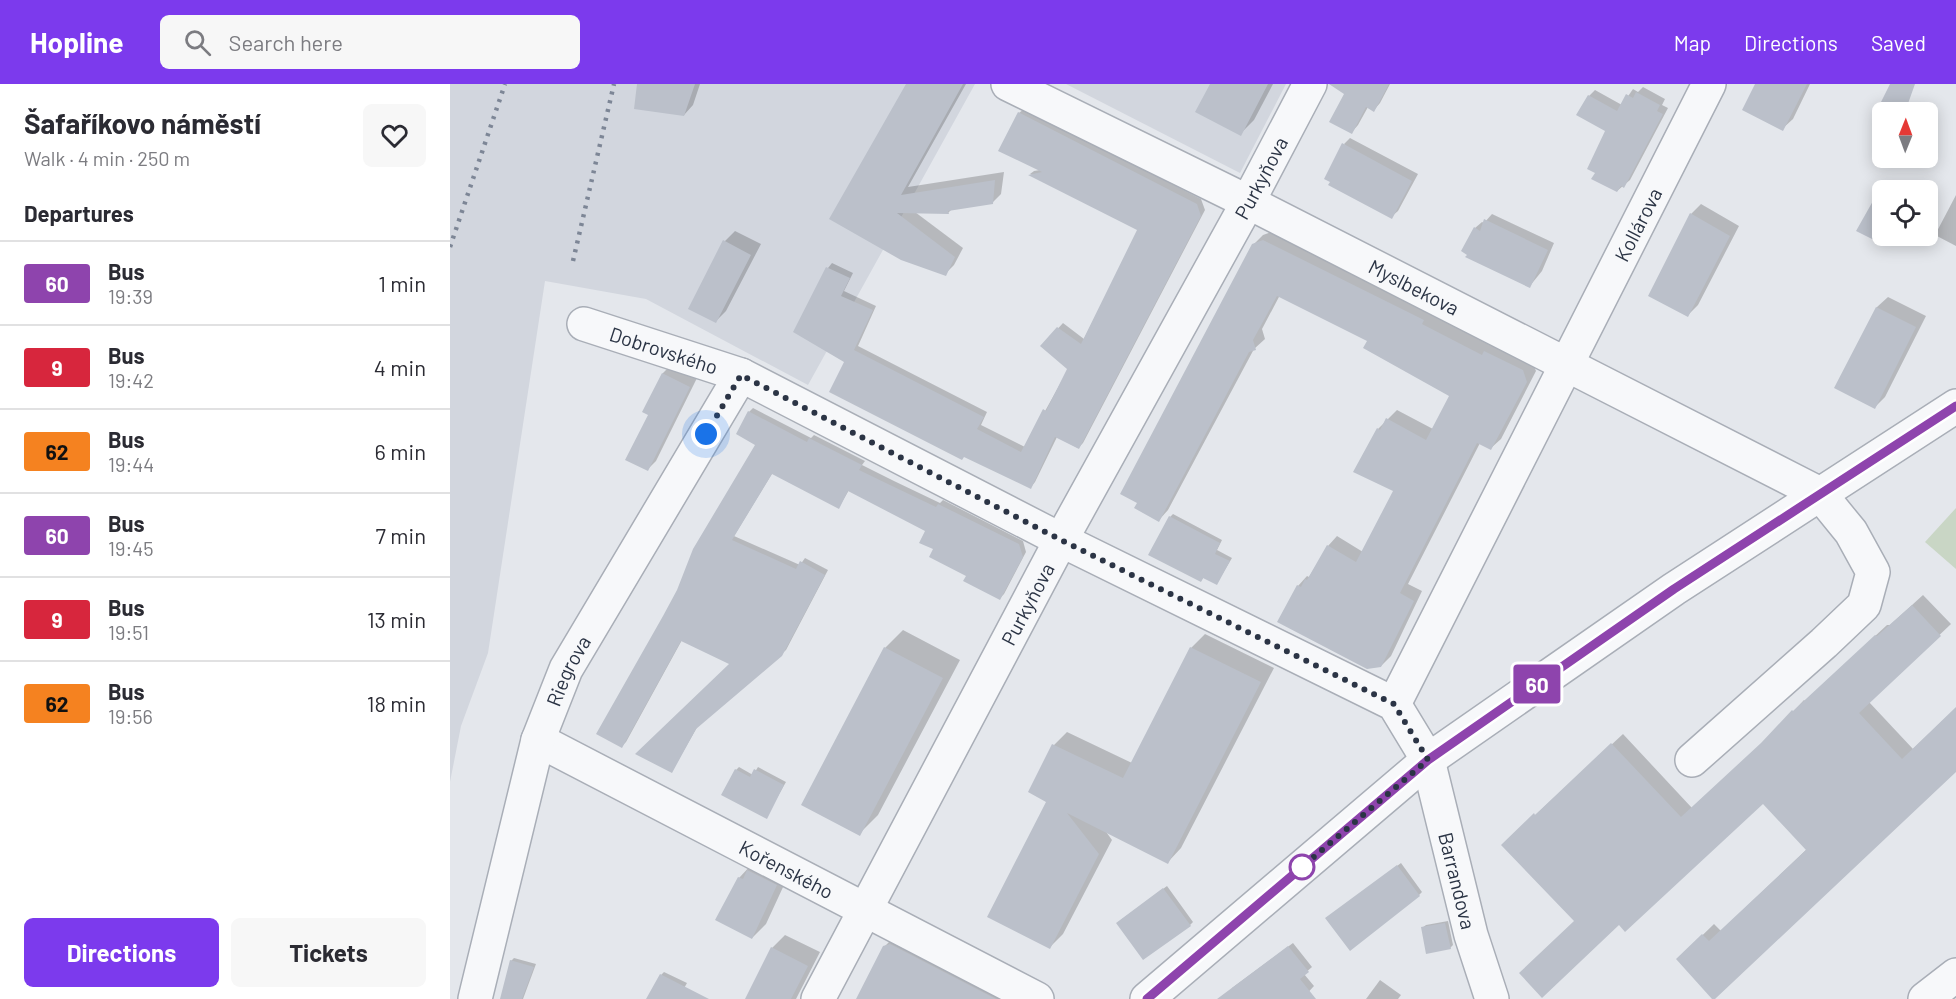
<!DOCTYPE html>
<html lang="en">
<head>
<meta charset="utf-8">
<style>
	:root { --surface:#fff; --page:#f7f7f7; --text:#2b2b33; --muted:#7c7c81; --line:#e1e1e2; --accent:#7c3aed }
	body { margin:0; font-family:Barlow,sans-serif; background:var(--page); color:var(--text); height:100vh; display:flex; flex-direction:column; font-size:22px; white-space:nowrap }
	* { box-sizing:border-box; margin:0 }
	p { font-size:20px; color:var(--muted) }
	.icon { flex:none; width:33px; height:33px; fill:none; stroke:currentColor; stroke-width:2; stroke-linecap:round; stroke-linejoin:round }
	.map { position:relative; flex:1; overflow:hidden }
	.side { display:flex; flex-direction:column; background:var(--surface); width:450px }
	.side>* { flex:none }
	.badge { padding:0 12px; border-radius:4px; font-size:21px; line-height:39px }
	.needle { width:39px; rotate:1deg }
	.tools { position:absolute; left:1422px; top:18px; display:grid; gap:12px }
	.tools a { display:grid; place-items:center; width:66px; height:66px; border-radius:9px; background:var(--surface); box-shadow:0 3px 15px #0003; font-size:30px }
	.you { position:absolute; width:30px; height:30px; margin:-15px; border:4px solid #fff; border-radius:50%; background:#1a73e8; box-shadow:0 0 0 9px #1a73e833 }
	.map>.badge { position:absolute; translate:-50% -50%; box-shadow:0 0 0 3px #fff }
	h2 { padding:0 24px; font-size:22px; line-height:54px }
	.round { display:grid; place-items:center; flex:none; width:63px; height:63px; border-radius:9px; background:var(--page) }
	.headline { display:flex; align-items:center; justify-content:space-between; height:102px; padding:0 24px }
	h1 { font-size:28px; font-weight:700; line-height:45px }
	.button { display:flex; gap:12px; margin-top:auto; padding:12px 24px }
	.button a { flex:1; height:69px; border-radius:9px; background:var(--accent); color:#fff; font-size:24px; font-weight:700; line-height:69px; text-align:center }
	.button a+a { background:var(--page); color:var(--text) }
	ul { padding:0; list-style:none }
	li { display:flex; align-items:center; gap:18px; height:84px; padding:0 24px; border-top:2px solid var(--line) }
	li div { flex:1 }
	li b { display:block; font-size:22px }
	li em { font-style:normal }
	li .badge { min-width:66px; font-weight:700; text-align:center }
	header { display:flex; align-items:center; gap:36px; box-sizing:border-box; height:84px; padding:0 30px; background:var(--accent); color:#fff }
	header strong { font-size:28px }
	nav { display:flex; gap:33px; margin-inline-start:auto; font-size:21px }
	.search { width:420px; height:54px; background:var(--page); display:flex; align-items:center; gap:15px; box-sizing:border-box; padding:0 21px; border-radius:9px; color:var(--muted); font-size:22px }
	main { display:flex; flex:1; min-height:0 }
	.map>svg:first-child { display:block }
	.built { fill:#d2d6de }
	.green { fill:#c9d6c5 }
	.shadow { fill:#0003 }
	.building { fill:#bbc0ca }
	.lines { fill:none; stroke-linecap:round; stroke-linejoin:round }
	.minor-casing { stroke:#a9aeb7; stroke-width:36 }
	.minor { stroke:#f7f8fa; stroke-width:33 }
	.rail { stroke:#7d8696; stroke-width:4.5; stroke-dasharray:3 6; stroke-linecap:butt }
	.line-casing { stroke:#fff; stroke-width:14 }
	.line { stroke:#8e44ad; stroke-width:9 }
	.walk { stroke:#2b3445; stroke-width:6; stroke-dasharray:0 10.8 }
	.stop-dot { fill:#fff; stroke:#8e44ad; stroke-width:3 }
	.labels { text-anchor:middle; dominant-baseline:central; stroke-width:4.5; stroke-linejoin:round; paint-order:stroke }
	.street-label { font-size:20px; fill:#2b3445; stroke:#f4f6f9 }
</style>
</head>
<body>
<header>
<strong>Hopline</strong>
<div class="search"><svg class="icon" aria-label="search" viewBox="0 0 24 24"><circle cx="10" cy="10" r="6"/><path d="M15 15l6 6"/></svg>Search here</div>
<nav><a>Map</a><a>Directions</a><a>Saved</a></nav>
</header>
<main>
<section class="side">
<div class="headline"><div><h1>Šafaříkovo náměstí</h1><p>Walk · 4 min · 250 m</p></div><a class="round"><svg class="icon" aria-label="heart" viewBox="0 0 24 24"><path d="M12 20l-8-8c-3-5 5-10 8-4 3-6 11-1 8 4z"/></svg></a></div>
<h2>Departures</h2>
<ul>
<li><span class="badge" style="background:#8e44ad;color:#fff">60</span><div><b>Bus</b><p>19:39</p></div><em>1 min</em></li>
<li><span class="badge" style="background:#d7263d;color:#fff">9</span><div><b>Bus</b><p>19:42</p></div><em>4 min</em></li>
<li><span class="badge" style="background:#f58220;color:#111">62</span><div><b>Bus</b><p>19:44</p></div><em>6 min</em></li>
<li><span class="badge" style="background:#8e44ad;color:#fff">60</span><div><b>Bus</b><p>19:45</p></div><em>7 min</em></li>
<li><span class="badge" style="background:#d7263d;color:#fff">9</span><div><b>Bus</b><p>19:51</p></div><em>13 min</em></li>
<li><span class="badge" style="background:#f58220;color:#111">62</span><div><b>Bus</b><p>19:56</p></div><em>18 min</em></li>
</ul>
<div class="button"><a>Directions</a><a>Tickets</a></div>
</section>
<div class="map">
<svg width="1506" height="915" viewBox="0 0 1506 915">
	<rect width="100%" height="100%" fill="#e4e7ec"/>
	<path class="built" d="M0,0H525L358,301L196,215L95,197L38,569L11,642L0,698Z
		M616,0H836L790,89Z"/>
	<path class="green" d="M1506,424V485L1475,458Z"/>
	<path class="shadow" d="M189,0H250L243,21L234,31Z
		M457,0H516L458,103L554,88L551,110L542,119L502,125L498,129L465,128L513,164L504,181L495,190L381,134Z
		M761,0H823L804,36L790,50Z
		M890,0H940L930,19L924,26L918,23L908,41L902,48L896,10Z
		M1307,0H1360L1343,35L1332,45Z
		M1193,3L1215,15L1212,21L1218,24L1180,96L1167,107L1147,88L1157,47L1139,12L1145,6L1172,21L1183,5L1188,8Z
		M574,25L751,115L755,126L633,359L628,364L607,353L585,398L581,403L396,278L345,248L378,184L382,179L403,189L394,207L426,222L408,262L537,328L531,341L575,363L619,284L592,262L613,239L634,255L689,145L580,90L584,87L590,86L569,29Z
		M900,54L968,90L948,127L941,133L894,60Z
		M1506,111V162L1485,151Z
		M1251,120L1289,142L1248,221L1238,231L1241,130Z
		M1042,130L1104,159L1092,187L1079,203L1019,171L1025,144L1032,138L1034,139Z
		M285,147L311,160L276,227L265,238L275,157Z
		M824,147L982,227L980,230L1042,262L1045,259L1082,277L1086,287L1051,355L1041,364L1030,359L958,500L972,507L941,572L931,582L848,502L857,492L859,493L878,462L887,452L913,468L945,406L928,345L947,326L983,345L1001,311L919,257L830,211L812,245L815,255L804,265L718,426L709,436L803,161L813,151Z
		M1438,213L1476,232L1435,313L1425,323L1386,303L1427,223Z
		M221,281L247,294L206,377L198,385L200,330L194,327L213,289Z
		M303,324L361,354L364,351L415,377L412,381L444,397L490,419L493,416L573,457L576,468L554,510L550,514L485,465L477,446L399,406L389,423L323,388L284,452L350,481L355,474L378,486L336,566L249,640L222,687L281,579L232,556L176,658L172,662L214,533L307,360L299,328Z
		M723,430L772,456L767,466L782,474L767,499L754,493L751,497L720,433Z
		M1473,511L1501,540L1419,618L1463,665L1506,624V686L1263,914L1228,875L1264,840L1271,847L1357,765L1313,718L1169,839L1126,837L1053,761L1173,650L1242,724L1319,653L1354,616L1355,617L1437,541H1440Z
		M453,546L510,576L428,731L409,750L435,564Z
		M755,550L824,584L731,764L718,778L654,745L662,756L613,850L600,863L598,717L604,661L617,648L682,679L741,564Z
		M289,683L303,691L308,683L336,698L316,733L286,686Z
		M951,779L972,808L969,811L880,832Z
		M302,780L340,788L316,840L302,854L289,794Z
		M717,802L743,838L740,841L671,836Z
		M998,837L1003,861L1000,864L972,844L976,841Z
		M335,851L370,868L346,915H296L322,864Z
		M441,856L568,915H408L434,863Z
		M843,859L862,883L854,890L864,902L852,915H783L782,904Z
		M64,874L86,880L73,915H52L61,877Z
		M214,888L237,899L228,915H206L211,891Z
		M930,896L951,911L948,915H916Z"/>
	<path class="building" d="M187,0H245L234,32L184,25Z
		M456,0H513L451,111L545,96L543,120L498,127L499,130L447,129L505,173L496,192L451,176L379,135Z
		M760,0H818L791,52L745,28Z
		M879,0H939L924,28L916,23L902,50L879,38L894,10Z
		M1305,0H1357L1333,47L1292,26Z
		M1440,0H1465L1455,28H1426Z
		M1186,8L1210,21L1207,27L1213,30L1174,104L1171,102L1167,108L1141,95L1145,89L1137,85L1155,47L1126,31L1138,11L1167,27L1176,10L1183,14Z
		M568,28L747,120L751,132L629,365L605,353L581,405L514,373L512,376L379,308L394,278L343,248L376,183L400,194L391,212L423,226L404,266L534,333L527,345L571,368L593,325L596,327L617,285L590,262L607,243L631,260L687,146L578,91L592,88L548,67Z
		M892,59L962,97L942,135L878,101L880,98L874,95Z
		M1432,101V160L1406,147Z
		M1240,129L1280,152L1238,233L1198,212Z
		M1034,135L1098,166L1080,204L1015,173L1017,171L1011,167L1024,143L1030,147Z
		M273,156L301,171L266,239L238,225Z
		M813,156L974,236L972,240L1032,271L1034,267L1073,286L1077,298L1041,366L1027,359L950,509L964,517L931,583L917,585L827,538L847,501L851,503L855,495L857,496L877,461L906,478L943,407L903,388L927,344L930,346L936,334L976,356L999,312L913,264L917,257L827,212L803,256L806,266L799,268L709,438L684,424L687,419L670,410L802,160Z
		M1426,223L1466,243L1425,325L1384,304Z
		M212,289L240,303L198,387L175,376L198,331L192,328Z
		M298,327L357,358L359,354L412,381L409,386L440,401L486,423L488,420L569,460L573,473L550,516L513,497L516,492L479,473L483,465L469,459L475,447L398,407L389,425L322,390L282,456L346,485L350,477L375,491L332,572L246,645L222,689L185,670L279,580L231,557L172,664L146,650L213,532L227,506L243,465L305,361L286,350Z
		M719,432L770,459L765,470L780,477L767,501L753,494L751,498L698,471Z
		M1462,521L1491,552L1409,629L1452,675L1506,623V688L1265,915H1262L1226,875L1252,850L1259,857L1356,766L1313,720L1175,848L1169,841L1092,914L1069,889L1124,837L1051,761L1084,729L1085,731L1161,659L1231,733L1311,659L1342,626L1343,627L1425,551L1427,552Z
		M434,563L493,594L410,752L351,721Z
		M740,563L811,598L718,780L617,729L649,770L600,865L537,833L596,718L578,708L602,660L673,694Z
		M285,685L300,693L304,685L334,701L317,735L271,711Z
		M947,781L970,812L900,867L875,834Z
		M297,786L327,801L302,855L265,836L288,793L293,795Z
		M713,804L741,842L693,876L666,839Z
		M995,839L1001,865L976,870L971,843Z
		M440,860L546,915H406L433,862Z
		M838,862L859,888L850,895L866,915H767Z
		M321,863L358,882L341,915H295Z
		M60,876L84,883L72,915H50Z
		M210,890L259,915H196Z"/>
	<g class="lines">
		<defs>
			<g id="minor">
				<path id="s1" d="M558,0L798,118L1370,410L1401,448L1423,488L1414,521L1374,559L1242,676"/>
				<path id="s2" d="M134,240L291,291L611,456L944,620L978,676L1021,851L1042,915"/>
				<path id="s3" d="M944,620L1259,0"/>
				<path id="s4" d="M88,656L587,915"/>
				<path id="s5" d="M25,915L88,656L116,585L291,291"/>
				<path id="s6" d="M368,915L611,456L798,118L860,0"/>
				<path d="M697,915L978,676L1224,505L1506,322"/>
				<path d="M1475,915L1506,891"/>
			</g>
		</defs>
		<use href="#minor" class="minor-casing"/>
		<use href="#minor" class="minor"/>
		<path class="rail" d="M0,163L55,0
			M123,177L164,0"/>
	</g>
	<g class="lines">
		<defs>
			<path id="line" d="M697,915L978,676L1224,505L1506,322"/>
		</defs>
		<use href="#line" class="line-casing"/>
		<use href="#line" class="line"/>
		<path class="walk" d="M256,350L291,291L611,456L944,620L978,676L852,783"/>
	</g>
	<circle class="stop-dot" cx="852" cy="783" r="12"/>
	<g class="labels">
		<g class="street-label">
			<text stroke="none"><textPath href="#s6" startOffset="933">Purkyňova</textPath></text>
			<text stroke="none"><textPath href="#s3" startOffset="538">Kollárova</textPath></text>
			<text stroke="none"><textPath href="#s1" startOffset="454">Myslbekova</textPath></text>
			<text stroke="none"><textPath href="#s2" startOffset="84">Dobrovského</textPath></text>
			<text stroke="none"><textPath href="#s6" startOffset="447">Purkyňova</textPath></text>
			<text stroke="none"><textPath href="#s5" startOffset="342">Riegrova</textPath></text>
			<text stroke="none"><textPath href="#s4" startOffset="280">Kořenského</textPath></text>
			<text stroke="none"><textPath href="#s2" startOffset="1086">Barrandova</textPath></text>
		</g>
	</g>
</svg>
<div class="tools">
<a><svg class="needle" viewBox="-14 -14 28 28"><path d="M0-13l5 13h-10z" fill="#e53935"/><path d="M0 13l5-13h-10z" fill="#7c7c81"/></svg></a>
<a><svg class="icon" aria-label="locate" viewBox="0 0 24 24"><circle cx="12" cy="12" r="6"/><path d="M12 2v4M12 18v4M2 12h4M18 12h4"/></svg></a>
</div>
<div class="you" style="left:256px;top:350px"></div>
<b class="badge" style="left:1087px;top:600px;background:#8e44ad;color:#fff">60</b>
</div>
</main>
</body>
</html>
